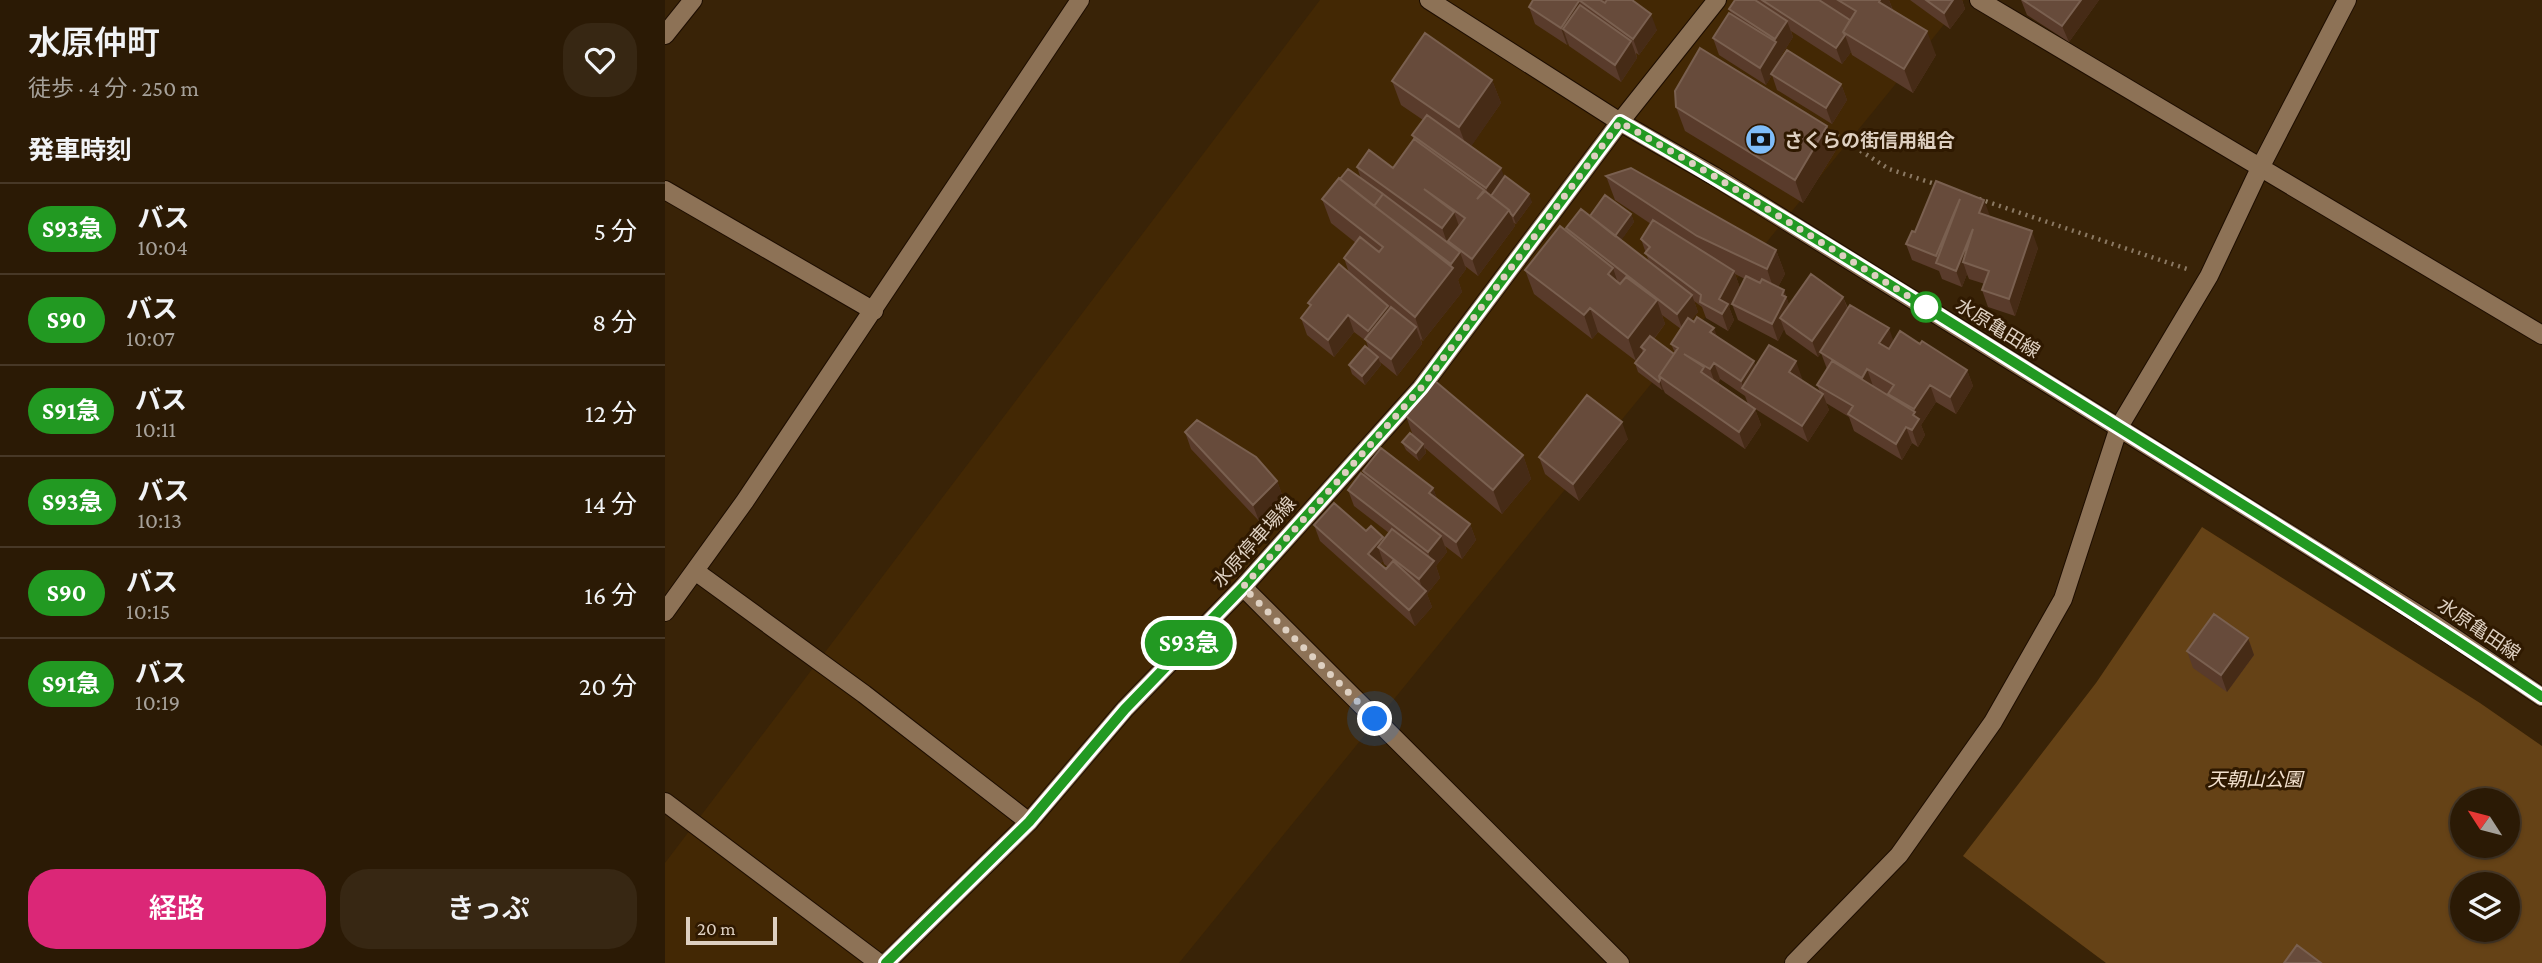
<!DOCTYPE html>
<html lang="ja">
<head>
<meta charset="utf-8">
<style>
	:root { --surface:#2b1a05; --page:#372713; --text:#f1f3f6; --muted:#a6a19a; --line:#473827; --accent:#db2777 }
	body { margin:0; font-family:"Crimson Pro","Noto Sans JP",serif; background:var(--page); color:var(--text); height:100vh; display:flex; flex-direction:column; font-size:26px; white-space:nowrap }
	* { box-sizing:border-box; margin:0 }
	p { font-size:23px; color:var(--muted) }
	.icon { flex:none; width:38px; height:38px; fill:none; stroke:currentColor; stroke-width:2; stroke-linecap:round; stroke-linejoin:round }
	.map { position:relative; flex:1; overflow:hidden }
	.side { display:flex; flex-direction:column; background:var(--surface); width:665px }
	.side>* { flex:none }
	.badge { padding:0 14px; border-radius:23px; font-size:24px; line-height:46px }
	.needle { width:46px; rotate:306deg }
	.tools { position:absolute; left:1785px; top:788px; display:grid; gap:14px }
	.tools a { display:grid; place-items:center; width:70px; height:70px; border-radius:50%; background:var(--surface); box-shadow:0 2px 5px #0004,0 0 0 2px var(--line); font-size:35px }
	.scale { position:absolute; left:21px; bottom:18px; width:91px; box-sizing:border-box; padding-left:7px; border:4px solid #ded0c1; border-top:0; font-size:19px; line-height:24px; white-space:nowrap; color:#ded0c1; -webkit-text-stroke:5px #2f1900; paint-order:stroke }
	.you { position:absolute; width:35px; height:35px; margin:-18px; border:5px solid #fff; border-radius:50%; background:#1a73e8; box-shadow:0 0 0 10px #1a73e833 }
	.map>.badge { position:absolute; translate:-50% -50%; box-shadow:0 0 0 4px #fff }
	h2 { padding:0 28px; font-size:26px; line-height:63px }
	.round { display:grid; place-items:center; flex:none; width:74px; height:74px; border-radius:28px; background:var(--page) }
	.head { display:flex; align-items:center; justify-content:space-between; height:119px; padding:0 28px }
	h1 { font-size:33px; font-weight:600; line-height:52px }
	.primary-button { display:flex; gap:14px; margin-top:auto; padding:14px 28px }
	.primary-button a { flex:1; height:80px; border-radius:28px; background:var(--accent); color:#fff; font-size:28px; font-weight:600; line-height:80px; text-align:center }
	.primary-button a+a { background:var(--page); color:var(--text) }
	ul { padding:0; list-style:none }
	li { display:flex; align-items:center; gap:21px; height:91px; padding:0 28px; border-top:2px solid var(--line) }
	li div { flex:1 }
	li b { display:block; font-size:26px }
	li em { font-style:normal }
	li .badge { min-width:77px; font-weight:700; text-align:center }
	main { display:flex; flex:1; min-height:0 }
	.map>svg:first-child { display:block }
	.built { fill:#432804 }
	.green { fill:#654216; fill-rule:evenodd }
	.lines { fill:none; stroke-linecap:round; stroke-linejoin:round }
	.minor-casing { stroke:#1d0d00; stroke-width:20 }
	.secondary-casing { stroke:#1d0d00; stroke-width:20 }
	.path { stroke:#8b7963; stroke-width:4.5; stroke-dasharray:2 5; stroke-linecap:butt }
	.minor { stroke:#8d7256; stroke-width:18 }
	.secondary { stroke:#8d7256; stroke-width:18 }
	.wall { fill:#593b2b; fill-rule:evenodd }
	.shaded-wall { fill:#462b16 }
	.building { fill:#674b3b; stroke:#7a6050; stroke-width:2 }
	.line-casing { stroke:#fff; stroke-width:16 }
	.line { stroke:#292; stroke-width:10 }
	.walk { stroke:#ded0c1; stroke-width:7; stroke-dasharray:0 12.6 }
	.stop-dot { fill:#fff; stroke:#292; stroke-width:3.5 }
	.labels { text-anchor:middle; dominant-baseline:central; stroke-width:6; stroke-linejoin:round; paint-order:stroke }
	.poi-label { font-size:19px; font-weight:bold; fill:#ded0c1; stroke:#2f1900; text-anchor:start }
	.street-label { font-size:19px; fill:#ded0c1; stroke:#2f1900 }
	.park-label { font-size:19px; font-style:italic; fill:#f2e0cd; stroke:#2f1900 }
</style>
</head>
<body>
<main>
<section class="side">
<div class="head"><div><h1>水原仲町</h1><p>徒歩 · 4 分 · 250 m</p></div><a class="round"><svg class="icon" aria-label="heart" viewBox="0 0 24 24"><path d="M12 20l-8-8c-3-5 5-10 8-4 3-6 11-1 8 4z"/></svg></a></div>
<h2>発車時刻</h2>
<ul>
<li><span class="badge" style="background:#292;color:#fff">S93急</span><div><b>バス</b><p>10:04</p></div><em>5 分</em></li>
<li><span class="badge" style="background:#292;color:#fff">S90</span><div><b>バス</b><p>10:07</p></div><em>8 分</em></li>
<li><span class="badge" style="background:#292;color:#fff">S91急</span><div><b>バス</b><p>10:11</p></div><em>12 分</em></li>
<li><span class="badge" style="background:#292;color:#fff">S93急</span><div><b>バス</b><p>10:13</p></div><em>14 分</em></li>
<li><span class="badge" style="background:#292;color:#fff">S90</span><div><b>バス</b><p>10:15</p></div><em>16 分</em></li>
<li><span class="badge" style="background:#292;color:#fff">S91急</span><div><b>バス</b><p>10:19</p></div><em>20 分</em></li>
</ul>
<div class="primary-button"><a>経路</a><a>きっぷ</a></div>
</section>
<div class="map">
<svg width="1877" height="963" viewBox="0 0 1877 963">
	<rect width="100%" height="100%" fill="#392307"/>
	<path class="built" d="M655,0H1299L514,963H0V863Z"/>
	<path class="green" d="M1537,527L1815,703L1877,746V963H1441L1298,856L1431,683ZM1797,800H1843V845H1797ZM1797,884H1843V929H1797Z"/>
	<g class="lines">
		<defs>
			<path id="minor" d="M1314,0L1877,335
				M0,35L28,0
				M0,190L209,311
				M30,571L199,694L364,822
				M578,587L955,963
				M0,612L80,501L415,0
				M0,802L214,963
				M1129,963L1234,855L1328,722L1398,599L1454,427L1544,276L1595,168L1682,0"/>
			<path id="secondary" d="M764,0L955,122L1049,176L1769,624L1877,697
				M221,963L364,822L460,709L578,587L756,388L955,122L1052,0"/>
		</defs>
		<use href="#minor" class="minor-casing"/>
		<use href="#secondary" class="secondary-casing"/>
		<path class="path" d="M1160,128L1224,169L1273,185
			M1314,199L1522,269"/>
		<use href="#minor" class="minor"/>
		<use href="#secondary" class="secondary"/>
	</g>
	<path class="wall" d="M868,0H967L992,30L974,55L971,53L972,58L956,82L904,46L903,43L902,45L870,24L864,7Z
		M1070,0H1224L1228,10L1271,55L1248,93L1187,55L1186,52L1177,64L1126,31L1128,37L1116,56L1117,58L1176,84L1182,100L1167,124L1112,90L1107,75L1101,85L1054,55L1048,38L1066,14L1064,9Z
		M1245,0H1297L1300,9L1285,29Z
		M1356,0H1434L1404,42L1362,15Z
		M827,80L836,103L806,146L867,202L851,224L849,223L850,226L813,276L800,266L801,269L793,280L797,292L758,341L756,339L757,344L732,376L715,362L716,365L700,385L687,374L684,365L704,350L701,341L689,332L669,357L642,335L636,318L645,307L643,303L684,273L679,258L691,243L666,223L657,199L675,179H696L692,167L728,168L749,140L747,135L758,120L736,105L727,81Z
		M1011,107L1171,150L1138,203L1020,131Z
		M941,176L1111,250L1120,274L1113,287L1119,290L1124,305L1178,297L1183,308L1228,342L1255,344L1302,370L1308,386L1291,414L1271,402L1256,425L1260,435L1253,447L1247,443L1237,460L1189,431L1184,417L1161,403L1164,410L1143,442L1084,405L1090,409L1096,425L1080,449L1000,393L998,389L997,390L973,372L970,363L971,361L933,332L927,339L869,294L860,270L902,232L901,228L925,216L966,214L969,222L956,240L984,262L976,239L986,224L950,200ZM1070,274L1080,279L1067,304L1073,320L1113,341L1119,329L1121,334L1153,357L1156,353L1162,369L1152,385L1155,392L1135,380L1137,378L1091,366L1052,337L1026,320L1033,312L1029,301L1037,307L1041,318L1063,331L1069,320L1064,307L1075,288ZM997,315L1016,329L1006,344L1010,353L1009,354L989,339L1000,324ZM1055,379L1080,396L1083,404L1053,383Z
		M1325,217L1373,248L1350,316L1323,307L1317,290L1320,284L1304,279L1302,274L1297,287L1277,279L1274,271L1247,260L1241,244L1250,232Z
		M741,416L858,455L866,479L837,514L760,448L761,453L754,461L741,450L737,442L748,436Z
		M520,432L612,481L618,497L594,521L526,449Z
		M963,439L914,501L880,474L874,457Z
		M698,471L768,488L772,499L805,524L811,540L797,559L780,546L782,552L771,566L775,578L762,594L767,607L750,626L655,541L649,525L701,531L718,537L719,540L724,533L689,506L683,490L699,476ZM718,561L719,564L723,567L721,569L715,564Z
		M1583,638L1589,655L1562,692L1528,668L1522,651Z"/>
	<path class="shaded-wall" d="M1215,0H1224L1229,14L1214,2Z
		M1288,0H1297L1300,9L1285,29L1279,13Z
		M1416,0H1434L1404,42L1397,26Z
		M914,1L920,18L898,29L903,43L902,45L896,28Z
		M986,14L992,30L974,55L968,39Z
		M1122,21L1128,37L1116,56L1117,59L1101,85L1095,68L1111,43L1110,39Z
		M1262,31L1271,55L1248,93L1239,69Z
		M1180,35L1186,52L1177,64L1171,48Z
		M966,41L972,58L956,82L950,65Z
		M827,80L836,103L803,151L794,127Z
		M1176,84L1182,100L1167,124L1161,108Z
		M1162,126L1171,150L1138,203L1130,180Z
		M836,168L842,184L825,199L821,188Z
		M864,194L867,202L851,224L848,216Z
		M1319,200L1325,216L1314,213Z
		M844,210L850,226L813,276L807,259Z
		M789,212L795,229L783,241V245L777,228Z
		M966,214L969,222L953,245L950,236Z
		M1308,229L1298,262L1302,274L1297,287L1291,271Z
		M1367,231L1373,248L1350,316L1344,299Z
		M1111,250L1120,274L1110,293L1102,269Z
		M795,252L801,269L793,280L797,292L758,341L750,317L788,269L786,264Z
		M948,268L956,292L943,274Z
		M1069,271L1075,288L1064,307L1069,320L1063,331L1057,314L1054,299Z
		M1119,290L1127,313L1115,318L1119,329L1113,341L1107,324Z
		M1027,295L1033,312L1018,331L1012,314Z
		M1178,297L1184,313L1153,357L1147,341Z
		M992,300L1000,324L980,350L976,347L978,353L971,361L963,338Z
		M723,306L729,322L707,344L703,331Z
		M925,308L933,332L927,339L919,315Z
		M683,315L689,332L669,357L663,340Z
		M751,327L757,344L732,376L726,359Z
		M1049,328L1055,344L1045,332Z
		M1224,328L1230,345L1220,360L1214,343Z
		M713,357L716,365L700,385L697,376Z
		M1089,361L1095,377L1079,389L1076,381Z
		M1131,361L1137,378L1130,389L1124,372Z
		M1049,363L1055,379L1051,386L1045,369Z
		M1202,369L1208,386L1203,394L1197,378Z
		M1302,370L1308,386L1291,414L1285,397Z
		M995,380L998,389L997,390L994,382Z
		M1265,385L1271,402L1256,425L1260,435L1253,447L1247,430L1248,415L1250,412L1253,420L1249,409Z
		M1158,394L1164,410L1143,442L1137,426Z
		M1090,409L1096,425L1080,449L1074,432Z
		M957,422L963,439L914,501L908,484Z
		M1241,427L1247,443L1237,460L1231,444Z
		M758,444L761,453L754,461L751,453Z
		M858,455L866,479L837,514L828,490Z
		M612,481L618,497L594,521L588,505Z
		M768,488L774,504L764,493Z
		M805,524L811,540L797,559L791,542Z
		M776,536L782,552L771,566L775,578L762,594L767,607L750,626L744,610L759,592L754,579L767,563L763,552Z
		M718,537L724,553L713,547L718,561L709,570L703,554Z
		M1583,638L1589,655L1562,692L1556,675Z"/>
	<path class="building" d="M868,0H913L914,1L896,28L864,7Z
		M914,0H935L940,3L942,0H967L986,14L968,39Z
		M1070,0H1090L1122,21L1110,39L1064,9Z
		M1097,0H1154L1185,20L1178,32L1180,35L1171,48Z
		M1173,0H1215L1214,2L1262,31L1239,69L1178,32L1191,11Z
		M1261,0H1288L1279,13Z
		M1358,0H1416L1397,26Z
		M915,5L966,41L950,65L898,29Z
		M1064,13L1111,42L1095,68L1048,38Z
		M760,33L827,80L794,127L727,81Z
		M1035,48L1162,126L1130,180L1011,107L1010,91Z
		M1122,50L1176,84L1161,108L1106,74Z
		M762,115L836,168L821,188L747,135Z
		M749,139L819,190L812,199L820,191L844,210L807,259L783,241L800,218L759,189L789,212L777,228L692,167L704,150L728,168Z
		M966,168L1111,250L1102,269L1032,236L941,176Z
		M683,169L718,194L709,206L675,179Z
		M840,176L864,194L848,216L846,214L844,210L826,196Z
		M674,178L788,268L750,317L679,258L695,237L714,252L718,247L657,199Z
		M1271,181L1319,200L1314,213L1367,231L1344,299L1317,290L1324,271L1298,262L1308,229L1291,271L1271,263L1295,199L1271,256L1241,244L1247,231L1250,232Z
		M718,194L795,252L786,264L709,206Z
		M940,195L966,214L950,236L925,216Z
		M916,209L1027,295L1012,314L901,228Z
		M988,220L1069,271L1054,299L1063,304L1057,314L1035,302L1036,295L980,253L985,247L976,239Z
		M895,226L948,268L943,274L955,284L961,277L992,300L963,338L925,308L919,315L860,270Z
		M674,264L723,306L703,331L683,315L663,340L636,318L646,305L643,303Z
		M1146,274L1178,297L1147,341L1115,318Z
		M1081,276L1095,283L1097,279L1119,290L1117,295L1121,297L1107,324L1067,304Z
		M1185,305L1224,328L1214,343L1224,349L1235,331L1255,344L1257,341L1302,370L1285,397L1265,385L1249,409L1223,394L1229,385L1202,369L1197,378L1155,352Z
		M726,307L751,327L726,359L700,339Z
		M1032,317L1049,328L1045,332L1089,361L1076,381L1049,363L1045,369L1019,354L1039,367L1036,372L1090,409L1074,432L994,376L1013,348L1006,344L1023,318L1029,322Z
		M985,336L1009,354L994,376L995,380L994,382L970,363L980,350L976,347Z
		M1104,345L1131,361L1124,372L1158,394L1137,426L1077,388Z
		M700,346L713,357L697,376L684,365Z
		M1167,361L1250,412L1248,415L1254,419L1247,430L1241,427L1231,444L1183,414L1188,406L1152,385Z
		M770,381L858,455L828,490L741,416Z
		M922,395L957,422L908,484L874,457Z
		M532,420L591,457L612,481L588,505L520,432Z
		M745,433L758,444L751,453L737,442Z
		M716,448L768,488L764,493L805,524L791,542L698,471Z
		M696,473L776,536L763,552L683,490Z
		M669,503L701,531L706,526L718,537L703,554L721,569L728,561L761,591L744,610L649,525Z
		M727,529L769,561L754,579L713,547Z
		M1549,614L1583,638L1556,675L1522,651Z
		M1632,945L1656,963H1619Z"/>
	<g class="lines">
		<defs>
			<path id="line" d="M221,963L364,822L460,709L578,587L756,388L955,122C1100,205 1241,295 1384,384C1549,487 1715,588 1877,697"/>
		</defs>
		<use href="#line" class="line-casing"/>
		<use href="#line" class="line"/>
		<path class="walk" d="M710,719L578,587L756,388L955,122L1049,176L1264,309L1261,307"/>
	</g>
	<defs>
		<symbol id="bank-disc" viewBox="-11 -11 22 22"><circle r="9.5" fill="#7fbdf9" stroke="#2f1900"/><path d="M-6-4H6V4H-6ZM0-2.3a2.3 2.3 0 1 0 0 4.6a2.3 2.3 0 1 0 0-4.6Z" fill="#111"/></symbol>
	</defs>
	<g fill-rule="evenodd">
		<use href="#bank-disc" x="1078" y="122" width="35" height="35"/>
	</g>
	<circle class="stop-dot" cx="1261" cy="307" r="14"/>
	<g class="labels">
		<g class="poi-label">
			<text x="1119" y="140">さくらの街信用組合</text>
		</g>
		<g class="street-label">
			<text transform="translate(1333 328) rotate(32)">水原亀田線</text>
			<text transform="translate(589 542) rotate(-48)">水原停車場線</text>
			<text transform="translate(1814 629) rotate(34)">水原亀田線</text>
		</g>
		<g class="park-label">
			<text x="1590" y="779">天朝山公園</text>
		</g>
	</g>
</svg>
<div class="tools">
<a><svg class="needle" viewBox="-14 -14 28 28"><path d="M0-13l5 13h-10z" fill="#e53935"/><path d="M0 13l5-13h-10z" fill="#a6a19a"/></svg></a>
<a><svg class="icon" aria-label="layers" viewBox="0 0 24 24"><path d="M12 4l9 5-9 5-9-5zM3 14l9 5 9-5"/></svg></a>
</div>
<div class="scale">20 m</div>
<div class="you" style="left:710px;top:719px"></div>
<b class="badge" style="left:524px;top:643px;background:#292;color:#fff">S93急</b>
</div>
</main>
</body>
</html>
